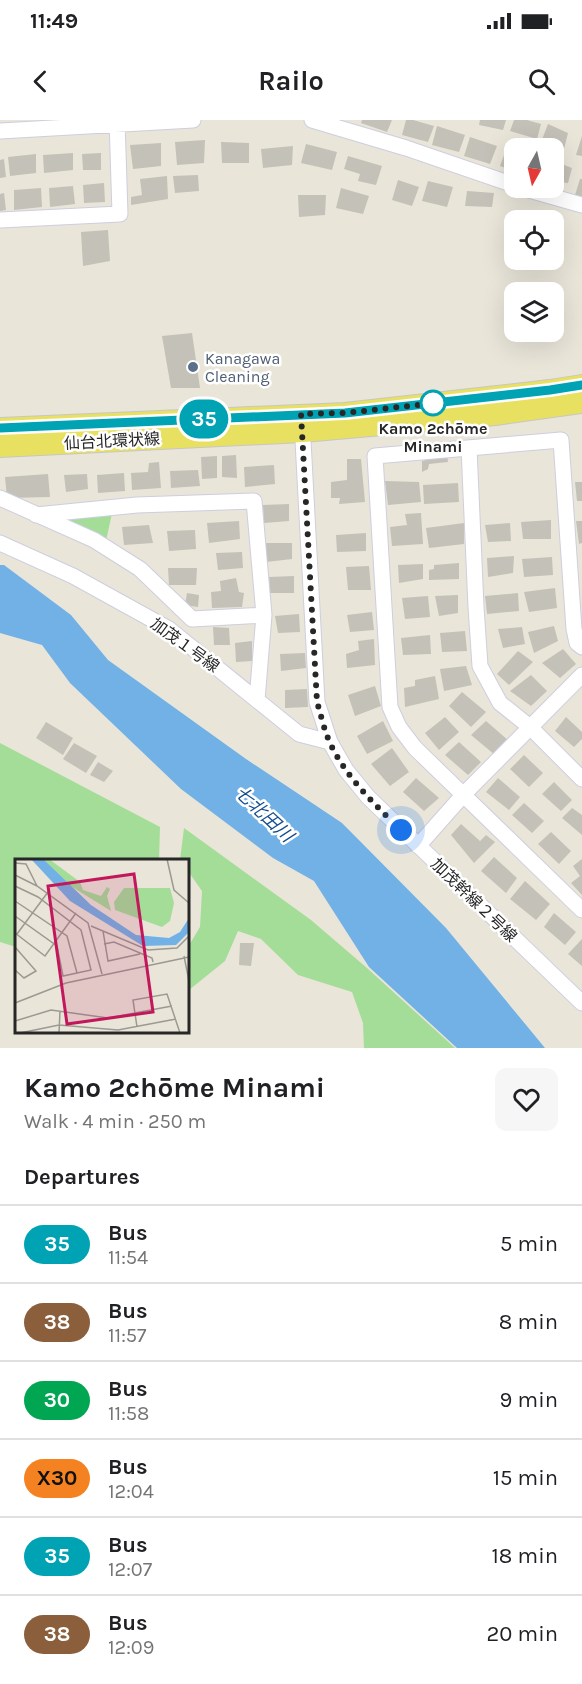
<!DOCTYPE html>
<html lang="en">
<head>
<meta charset="utf-8">
<style>
	:root { --surface:#fff; --page:#f6f6f6; --text:#202124; --muted:#757577; --line:#e0e0e0 }
	body { margin:0; font-family:Karla,"Noto Sans JP",sans-serif; background:var(--page); color:var(--text); height:100vh; display:flex; flex-direction:column; font-size:22px; white-space:nowrap }
	* { box-sizing:border-box; margin:0 }
	p { font-size:20px; color:var(--muted) }
	.icon { flex:none; width:33px; height:33px; fill:none; stroke:currentColor; stroke-width:2; stroke-linecap:round; stroke-linejoin:round }
	.map { position:relative; height:928px; overflow:hidden }
	.panel { display:flex; flex-direction:column; background:var(--surface); flex:1 }
	.panel>* { flex:none }
	.badge { padding:0 12px; border-radius:20px; font-size:21px; line-height:39px }
	.needle { width:39px; rotate:188deg }
	.tools { position:absolute; left:504px; top:18px; display:grid; gap:12px }
	.tools a { display:grid; place-items:center; width:60px; height:60px; border-radius:12px; background:var(--surface); box-shadow:0 6px 24px #0002; font-size:30px }
	.you { position:absolute; width:30px; height:30px; margin:-15px; border:4px solid #fff; border-radius:50%; background:#1a73e8; box-shadow:0 0 0 9px #1a73e833 }
	.map>.badge { position:absolute; translate:-50% -50%; box-shadow:0 0 0 3px #fff }
	h2 { padding:0 24px; font-size:22px; line-height:54px }
	.round { display:grid; place-items:center; flex:none; width:63px; height:63px; border-radius:12px; background:var(--page) }
	.headline { display:flex; align-items:center; justify-content:space-between; height:102px; padding:0 24px }
	h1 { font-size:28px; font-weight:700; line-height:45px }
	ul { padding:0; list-style:none }
	li { display:flex; align-items:center; gap:18px; height:78px; padding:0 24px; border-top:2px solid var(--line) }
	li div { flex:1 }
	li b { display:block; font-size:22px }
	li em { font-style:normal }
	li .badge { min-width:66px; font-weight:700; text-align:center }
	.status { display:flex; justify-content:space-between; align-items:center; height:42px; padding:0 30px; background:var(--surface); direction:ltr }
	.status svg { height:16px; fill:currentColor }
	header { display:flex; justify-content:space-between; align-items:center; height:78px; padding:0 24px; background:var(--surface); font-size:27px; font-weight:700 }
	.map>svg:first-child { display:block }
	.green { fill:#a3dd98 }
	.water { fill:#71b1e6 }
	.building { fill:#c4c1b8 }
	.lines { fill:none; stroke-linecap:round; stroke-linejoin:round }
	.minor-casing { stroke:#cecedf; stroke-width:17 }
	.major-casing { stroke:#c7c7c7; stroke-width:22 }
	.minor { stroke:#fff; stroke-width:15 }
	.major { stroke:#e7e060; stroke-width:20 }
	.line-casing { stroke:#fff; stroke-width:14 }
	.line { stroke:#00a3b4; stroke-width:9 }
	.walk { stroke:#272727; stroke-width:6; stroke-dasharray:0 10.8 }
	.service-dot { fill:#5c6f8a; stroke:#fff; stroke-width:2 }
	.stop-dot { fill:#fff; stroke:#00a3b4; stroke-width:3 }
	.labels { text-anchor:middle; dominant-baseline:central; stroke-width:5; stroke-linejoin:round; paint-order:stroke }
	.service-label { font-size:16px; fill:#4e5e75; stroke:#fff; text-anchor:start }
	.stop-label { font-size:16px; font-weight:bold; fill:#272727; stroke:#fff }
	.street-label { font-size:16px; fill:#272727; stroke:#fff }
	.water-label { font-size:18px; font-style:italic; fill:#154d8c; stroke:#fff }
	.inset-road { fill:none; stroke:#9b9992; stroke-width:1.5 }
	.view { fill:#c2185b; fill-opacity:0.15; stroke:#c2185b; stroke-width:3 }
	.inset-edge { fill:none; stroke:#272727; stroke-width:3 }
</style>
</head>
<body>
<div class="status"><b>11:49</b><svg viewBox="0 0 49 12"><path d="M0 12V9h3v3zM5 12V6h3v6zM10 12V3h3v9zM15 12V0h3v12zM26 1h20v11H26zM47 4h2v5h-2z"/></svg></div>
<header><svg class="icon" aria-label="back" viewBox="0 0 24 24"><path d="M15 5l-7 7 7 7"/></svg>Railo<svg class="icon" aria-label="search" viewBox="0 0 24 24"><circle cx="10" cy="10" r="6"/><path d="M15 15l6 6"/></svg></header>
<div class="map">
<svg width="582" height="928" viewBox="0 0 582 928">
	<rect width="100%" height="100%" fill="#e9e5d9"/>
	<path class="green" d="M112,393L106,421L70,405L72,396Z
		M0,623L160,707L159,740L16,741V827L0,822Z
		M184,708L311,800L367,848L455,928H364L363,903L352,872L298,855L261,819L238,811L225,841L189,870L188,869V827L200,807L202,771L188,751V741L180,740Z"/>
	<path class="water" d="M0,445H4L71,495L108,540L246,639L342,703L446,808L545,928H457L369,847L314,761L273,738L181,669L70,563L42,525L0,513Z"/>
	<path class="building" d="M362,0H392L387,12L361,3Z
		M406,0H413L434,6L428,22L402,15Z
		M480,0H506L503,10L479,5Z
		M514,0H527L541,4L537,19L510,11Z
		M548,4L568,13L564,29L540,25Z
		M437,6L465,15L459,32L432,25Z
		M582,16V36L576,35Z
		M470,17L497,26L490,44L464,36Z
		M205,20L204,43L177,45L175,22Z
		M221,22L249,23V43H222Z
		M161,23V46L133,49L130,25Z
		M306,24L337,32L332,50L301,43Z
		M293,26L292,45L263,48L261,29Z
		M506,30L514,32V51L500,46Z
		M73,33V50L44,53L43,35Z
		M101,33V50H83L82,34Z
		M36,34V53L10,56L8,37Z
		M348,36L382,46L376,65L358,61L360,54L344,49Z
		M4,39L6,57L0,58V40Z
		M554,41L572,48L568,63L559,62L554,72L547,68H554Z
		M198,55L199,71L175,73L173,56Z
		M167,56L168,79L131,85V77L142,75L140,59Z
		M580,59H582V77L575,75Z
		M398,60L419,67L412,86L392,80Z
		M428,61L453,67L447,87L422,81Z
		M104,63L105,82L84,83L83,65Z
		M73,66L75,84L50,87L49,68Z
		M41,68L42,87L14,90V70Z
		M341,68L369,76L363,94L336,88Z
		M467,71L494,73L492,87L465,86Z
		M4,73L6,90L0,91V74Z
		M298,75H326L325,95L299,97Z
		M108,110L110,141L83,146L81,112Z
		M192,213L200,268H171L162,216Z
		M447,333L448,342L429,344L428,349L422,352V341L426,340L427,334Z
		M236,335L237,358L222,357V336Z
		M217,336V358L202,359L201,337Z
		M347,339H361L365,382L339,384L340,378H331V362L347,360Z
		M159,342L161,368L132,370L131,353L148,352L149,343Z
		M274,345L275,364L245,367L244,347Z
		M198,350L200,366L171,368L170,351Z
		M124,353L125,371L98,373L97,355Z
		M48,354L50,377L7,378L5,357Z
		M87,354L88,369L66,372L64,355Z
		M385,361L419,362L421,382L388,385Z
		M575,362H582V381H577Z
		M458,363L459,382L424,384L423,365Z
		M289,384V401L264,403L263,385Z
		M421,393L423,424L392,426L390,407L407,405L405,394Z
		M551,400V419H523L521,402Z
		M239,401L240,419L209,423L207,403Z
		M576,401H582V423L579,424Z
		M464,403V424L429,428L426,408Z
		M510,403L511,421L488,422L485,405Z
		M149,405L153,423L124,425L122,407Z
		M195,410L196,429L169,431L167,411Z
		M366,413V431L337,432L336,415Z
		M265,423H292V439L266,442Z
		M242,432L243,448L218,450L216,433Z
		M514,436L513,453L488,457L487,438Z
		M552,437L553,455L524,457L522,439Z
		M459,443V459L429,460V450L434,449V445Z
		M423,444V459L399,463L398,445Z
		M369,446L371,470H348L346,447Z
		M168,448H197L196,465H169Z
		M294,456V473H270L269,457Z
		M236,458L239,472L244,473L242,487L212,488L211,472L221,471L220,461Z
		M555,468L557,488L529,492L524,472Z
		M187,473L199,475L198,487L185,485Z
		M518,473L519,491L487,494L485,476Z
		M458,475V493L439,496L435,476Z
		M428,476L430,497L405,499L402,478Z
		M372,492L374,510L350,512L347,495Z
		M299,494L300,512L278,513L275,496Z
		M554,506L558,521L534,533L528,512Z
		M213,507L229,508L230,525H214Z
		M522,507L525,524L503,528L498,509Z
		M465,511L467,531L442,532L440,513Z
		M430,515L431,534L403,535L401,518Z
		M374,519L375,545L347,548L346,534L359,530L358,521Z
		M252,521V541L236,542L235,523Z
		M563,529L576,544L560,558L542,543Z
		M518,531L533,542L509,565L497,554Z
		M305,533L306,548L281,551L280,534Z
		M466,546L472,565L444,571L440,549Z
		M531,555L547,571L531,586L510,571Z
		M435,556L439,579L405,587L404,568L415,566V560Z
		M375,566L381,586L355,596L348,575Z
		M307,569L308,587L285,588V570Z
		M462,572L486,592L471,607L449,586Z
		M445,597L459,612L439,630L425,613Z
		M566,597L582,612V619L574,627L555,611Z
		M383,601L393,621L367,634L357,616Z
		M486,601L509,621L495,635L471,615Z
		M46,602L73,618L63,635L36,618Z
		M459,622L481,642L468,655L445,635Z
		M74,623L97,636L86,653L63,639Z
		M392,628L409,652L390,666L371,644Z
		M524,635L543,653L529,667L510,649Z
		M98,642L113,651L104,662L90,655Z
		M416,658L439,678L424,691L403,672Z
		M498,658L520,677L509,690L486,672Z
		M554,662L572,680L561,691L542,674Z
		M524,683L544,701L532,713L512,695Z
		M572,688L582,695V715L562,698Z
		M461,704L480,721L486,715L495,722L474,743L451,715Z
		M551,712L571,731L559,744L538,724Z
		M494,737L517,758L506,773L481,751Z
		M582,739V775L571,763L580,756L573,746Z
		M525,761L550,784L536,800L510,779Z
		M554,793L576,812L565,825L544,807Z
		M582,819V846L568,834Z
		M240,823H254L251,846L239,845Z"/>
	<g class="lines">
		<defs>
			<path id="minor" d="M312,0L406,28L514,65
				M0,11L193,0
				M522,68L582,85
				M0,100L120,94L117,0
				M302,302L317,582L330,622L346,650L368,677L582,883
				M469,328L476,487L480,546L500,583L530,607L582,659
				M0,378L94,420L140,449L192,499L264,495
				M36,395L137,385L254,381L264,495L257,580
				M0,423L73,456L169,509L299,614L330,622
				M582,527L577,523L574,509L561,320L375,336L390,587L399,607L415,628L582,790
				M418,726L464,674L582,555"/>
			<path id="major" d="M0,308L345,293L550,270L582,265
				M0,327L303,312L495,295L582,283"/>
		</defs>
		<use href="#minor" class="minor-casing"/>
		<use href="#major" class="major-casing"/>
		<use href="#minor" class="minor"/>
		<use href="#major" class="major"/>
	</g>
	<g class="lines">
		<defs>
			<path id="line" d="M0,308L345,293L550,270L582,265"/>
		</defs>
		<use href="#line" class="line-casing"/>
		<use href="#line" class="line"/>
		<path class="walk" d="M401,710C374,684 346,657 330,623C324,610 321,595 317,582L301,294L345,293L436,283H433"/>
	</g>
	<circle class="service-dot" cx="193" cy="247" r="6"/>
	<circle class="stop-dot" cx="433" cy="283" r="12"/>
	<g class="labels">
		<g class="service-label">
			<text x="205" y="238">Kanagawa<tspan x="205" dy="18">Cleaning</tspan></text>
		</g>
		<g class="stop-label">
			<text x="433" y="308">Kamo 2chōme<tspan x="433" dy="18">Minami</tspan></text>
		</g>
		<g class="street-label">
			<text transform="translate(112 321) rotate(-3)">仙台北環状線</text>
			<text transform="translate(185 525) rotate(36)">加茂１号線</text>
			<text transform="translate(474 780) rotate(44)">加茂幹線２号線</text>
		</g>
		<g class="water-label">
			<text transform="translate(264 694) rotate(43)">七北田川</text>
		</g>
	</g>
	<g transform="translate(15 739)">
		<rect width="174" height="174" fill="#e9e5d9"/>
		<path d="M28,0H34L65,23L68,31L86,37L92,28L95,30L92,37L96,52L46,21ZM109,29H155L159,44L155,62L147,68L100,51L99,43Z" fill="#a3dd98"/>
		<path d="M16,0H28L76,46L121,76L154,79L165,73L174,59V73L161,86L128,87L55,42Z" fill="#71b1e6"/>
		<path class="inset-road" d="M152,0L159,31L174,44M0,4L11,5L22,27M0,16L22,27L73,64L87,115M0,27L23,38L66,71L76,111L48,117L42,87L0,57M0,42L52,77L62,114M76,67L133,91L162,89L174,77M88,72L93,102L125,95M0,74L30,97L61,54M2,75L33,33M89,85L99,83L137,99L138,103M0,88L21,112L9,119L0,111M169,97L174,122M0,144L51,124L174,98M0,162L36,151L93,159L157,147M122,168L118,141L152,135L165,174M5,174L44,166L103,171L161,160M44,174L45,152"/>
		<path class="view" d="M119,15L138,153L52,165L33,27Z"/>
		<rect width="174" height="174" class="inset-edge"/>
	</g>
</svg>
<div class="tools">
<a><svg class="needle" viewBox="-14 -14 28 28"><path d="M0-13l5 13h-10z" fill="#e53935"/><path d="M0 13l5-13h-10z" fill="#757577"/></svg></a>
<a><svg class="icon" aria-label="locate" viewBox="0 0 24 24"><circle cx="12" cy="12" r="6"/><path d="M12 2v4M12 18v4M2 12h4M18 12h4"/></svg></a>
<a><svg class="icon" aria-label="layers" viewBox="0 0 24 24"><path d="M12 4l9 5-9 5-9-5zM3 14l9 5 9-5"/></svg></a>
</div>
<div class="you" style="left:401px;top:710px"></div>
<b class="badge" style="left:204px;top:299px;background:#00a3b4;color:#fff">35</b>
</div>
<section class="panel">
<div class="headline"><div><h1>Kamo 2chōme Minami</h1><p>Walk · 4 min · 250 m</p></div><a class="round"><svg class="icon" aria-label="heart" viewBox="0 0 24 24"><path d="M12 20l-8-8c-3-5 5-10 8-4 3-6 11-1 8 4z"/></svg></a></div>
<h2>Departures</h2>
<ul>
<li><span class="badge" style="background:#00a3b4;color:#fff">35</span><div><b>Bus</b><p>11:54</p></div><em>5 min</em></li>
<li><span class="badge" style="background:#8b5e3c;color:#fff">38</span><div><b>Bus</b><p>11:57</p></div><em>8 min</em></li>
<li><span class="badge" style="background:#00a651;color:#fff">30</span><div><b>Bus</b><p>11:58</p></div><em>9 min</em></li>
<li><span class="badge" style="background:#f58220;color:#111">X30</span><div><b>Bus</b><p>12:04</p></div><em>15 min</em></li>
<li><span class="badge" style="background:#00a3b4;color:#fff">35</span><div><b>Bus</b><p>12:07</p></div><em>18 min</em></li>
<li><span class="badge" style="background:#8b5e3c;color:#fff">38</span><div><b>Bus</b><p>12:09</p></div><em>20 min</em></li>
</ul>
</section>
</body>
</html>
